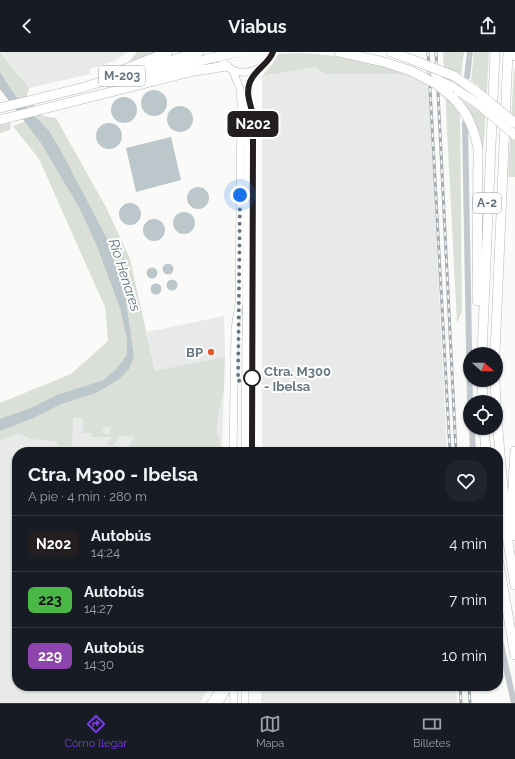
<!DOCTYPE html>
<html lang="es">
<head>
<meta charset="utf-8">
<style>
	:root { --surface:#171b24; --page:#20242c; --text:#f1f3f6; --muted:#9ea1a6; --line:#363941; --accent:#7c3aed }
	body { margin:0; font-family:Raleway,sans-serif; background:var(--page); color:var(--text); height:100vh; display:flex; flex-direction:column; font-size:15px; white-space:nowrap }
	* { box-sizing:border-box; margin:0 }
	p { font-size:13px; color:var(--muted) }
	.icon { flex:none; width:22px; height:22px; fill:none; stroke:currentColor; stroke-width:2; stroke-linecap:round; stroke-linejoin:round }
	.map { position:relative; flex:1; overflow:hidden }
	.sheet { position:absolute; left:12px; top:395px; width:491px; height:244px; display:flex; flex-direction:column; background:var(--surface); border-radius:16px; box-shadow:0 1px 3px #0004 }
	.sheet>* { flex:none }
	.badge { padding:0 8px; border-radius:6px; font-size:14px; line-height:26px }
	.needle { width:26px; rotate:111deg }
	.tools { position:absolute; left:463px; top:295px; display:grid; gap:8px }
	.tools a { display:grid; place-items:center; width:40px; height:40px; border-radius:50%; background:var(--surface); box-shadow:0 1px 3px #0004; font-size:20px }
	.you { position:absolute; width:20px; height:20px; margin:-10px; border:3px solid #fff; border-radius:50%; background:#1a73e8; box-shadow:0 0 0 6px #1a73e833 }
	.map>.badge { position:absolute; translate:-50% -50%; box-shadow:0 0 0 2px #fff }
	.round { display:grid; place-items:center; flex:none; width:42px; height:42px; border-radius:16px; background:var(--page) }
	.summary { display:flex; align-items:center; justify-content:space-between; height:68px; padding:0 16px }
	h1 { font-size:19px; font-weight:700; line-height:30px }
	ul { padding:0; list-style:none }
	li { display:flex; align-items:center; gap:12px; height:56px; padding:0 16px; border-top:1px solid var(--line) }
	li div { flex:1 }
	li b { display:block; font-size:15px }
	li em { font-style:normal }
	li .badge { min-width:44px; font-weight:700; text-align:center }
	header { display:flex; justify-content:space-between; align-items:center; height:52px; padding:0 16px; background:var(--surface); font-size:18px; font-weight:700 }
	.menu { display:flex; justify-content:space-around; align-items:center; height:56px; border-top:1px solid var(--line); background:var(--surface); font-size:11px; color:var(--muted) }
	.menu a { display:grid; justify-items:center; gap:2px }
	.menu .current { color:var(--accent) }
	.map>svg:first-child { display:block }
	.built { fill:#e8e9e9 }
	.green { fill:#dadfd7; fill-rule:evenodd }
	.water { fill:#bbc7cb }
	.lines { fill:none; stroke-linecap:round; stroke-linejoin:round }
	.major-casing { stroke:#b5babe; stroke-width:8 }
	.highway-casing { stroke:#b4b9bd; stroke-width:10 }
	.minor { stroke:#c3c8cc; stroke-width:6 }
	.major { stroke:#fff; stroke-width:7 }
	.highway { stroke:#fff; stroke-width:9 }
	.rail-casing { stroke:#a2aab0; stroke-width:3 }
	.rail { stroke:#fff; stroke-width:1.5; stroke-dasharray:4.5; stroke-linecap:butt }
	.highway-bridge-casing { stroke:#b4b9bd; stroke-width:10; stroke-linecap:butt }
	.highway-bridge { stroke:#fff; stroke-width:9 }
	.line-casing { stroke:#fff; stroke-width:9 }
	.line { stroke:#231f20; stroke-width:6 }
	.walk { stroke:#657683; stroke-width:4; stroke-dasharray:0 7.2 }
	.poi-dot { fill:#e4572e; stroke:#fff; stroke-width:1.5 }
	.stop-dot { fill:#fff; stroke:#231f20; stroke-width:2 }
	.labels { text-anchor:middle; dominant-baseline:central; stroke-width:4; stroke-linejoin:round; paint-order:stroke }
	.shield { fill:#fff; stroke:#939fa8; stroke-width:1 }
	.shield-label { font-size:12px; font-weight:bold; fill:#657683 }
	.poi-label { font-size:13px; font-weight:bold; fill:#657683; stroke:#fff; text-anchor:end }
	.stop-label { font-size:13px; font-weight:bold; fill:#657683; stroke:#fff; text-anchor:start }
	.water-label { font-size:14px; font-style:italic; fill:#60757c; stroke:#fff }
</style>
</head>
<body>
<header><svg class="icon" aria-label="back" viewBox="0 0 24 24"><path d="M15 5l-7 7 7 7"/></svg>Viabus<svg class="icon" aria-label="share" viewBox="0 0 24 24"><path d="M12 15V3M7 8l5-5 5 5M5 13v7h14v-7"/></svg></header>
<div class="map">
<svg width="515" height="651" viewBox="0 0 515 651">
	<rect width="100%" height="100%" fill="#fafaf8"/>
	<path class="built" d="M1,0H128L114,9L89,17L90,22L29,36Z
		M316,15L324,22H409L426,31L429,39L447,400H262V24Z
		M224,264L225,305L222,400H17V634H209L208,637L200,651H0V385L155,319L147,280Z
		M261,634H456L457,651H261Z"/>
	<path class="green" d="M0,0L29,36L27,44L43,64L56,66L107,157L130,207L155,319L225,305L224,335L217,370V385L220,386L219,400H166L162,395H129L135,385L120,384L113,394H108V390L111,389V385H92V381H83V366H73L72,394H62L61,396L55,389L31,387L19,381L0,388V351L71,322L108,289L105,255L39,107L13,74L37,65L15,43L0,20ZM104,375H108L111,377L108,383L102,381Z
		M137,0H161L132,11H128Z
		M443,0H464L461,23L450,19V49L460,58L462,260L457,271Z
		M474,0H489L484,92L482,95L471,63L461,48L475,56L479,34L471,29Z
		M298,1C337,2 372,10 409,22H324L316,15L262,24L274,10L278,2Z
		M514,14L515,20V125H508Z
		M11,71L10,78L0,81V73Z"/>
	<path class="water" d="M0,20L15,43L49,79L61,99L106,185L125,243L134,305L129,317L118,328L96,341L61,352L31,367L0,379V367L31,356L57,343L104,328L117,316L127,303V288L120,256L97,194L80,157L41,91L0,37Z
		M141 51a13 13 0 1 1 26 0a13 13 0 1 1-26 0Z
		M111 58a13 13 0 1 1 26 0a13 13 0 1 1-26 0Z
		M167 67a13 13 0 1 1 26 0a13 13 0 1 1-26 0Z
		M96 84a13 13 0 1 1 26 0a13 13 0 1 1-26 0Z
		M171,85L181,128L136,140L126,96Z
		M187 146a11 11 0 1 1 22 0a11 11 0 1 1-22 0Z
		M119 162a11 11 0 1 1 22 0a11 11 0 1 1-22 0Z
		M173 171a11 11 0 1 1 22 0a11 11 0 1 1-22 0Z
		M143 178a11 11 0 1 1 22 0a11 11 0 1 1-22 0Z
		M162.5 217a5.5 5.5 0 1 1 11 0a5.5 5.5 0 1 1-11 0Z
		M146.5 221a5.5 5.5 0 1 1 11 0a5.5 5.5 0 1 1-11 0Z
		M166.5 233a5.5 5.5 0 1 1 11 0a5.5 5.5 0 1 1-11 0Z
		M150.5 237a5.5 5.5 0 1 1 11 0a5.5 5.5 0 1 1-11 0Z"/>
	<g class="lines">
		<defs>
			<path id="major" d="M219,0C225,29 263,25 273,0
				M232,17L240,37L241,50L239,251L235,277L233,400
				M245,400L248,50L249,31L258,18
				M233,634L234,651
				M211,651L222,634
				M219,651L229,634
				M245,651V634"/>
			<path id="highway" d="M339,0L384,10L411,19
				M391,0L413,8
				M514,0L515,4
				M115,21L168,0
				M454,24L480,42
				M139,27L207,7
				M452,35L477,51
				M452,45C467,60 474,75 478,97L477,249
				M0,56L81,36L199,0
				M0,68L194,19L227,14
				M482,302L495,0
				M495,302L508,0
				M482,328L483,350
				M495,328L496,350
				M496,355L507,484L515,533
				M484,376L486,400
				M513,484L512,448L515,399
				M498,506L515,603"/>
		</defs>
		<use href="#major" class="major-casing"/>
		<use href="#highway" class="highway-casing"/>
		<path class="minor" d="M467,25L470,0
			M465,71L470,350
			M472,376L473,400
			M498,579L514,651"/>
		<use href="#major" class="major"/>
		<use href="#highway" class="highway"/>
		<defs>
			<path id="rail" d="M428,0L450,400
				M436,0L456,400
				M460,634L461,651
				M469,634L470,651"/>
		</defs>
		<use href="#rail" class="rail-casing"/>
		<use href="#rail" class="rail"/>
		<defs>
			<path id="highway-bridge" d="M207,7L237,0
				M413,8L454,24
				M411,19L436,32L452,45
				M436,27L452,35
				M480,42L515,71
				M477,51L515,83"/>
		</defs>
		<use href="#highway-bridge" class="highway-bridge-casing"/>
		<use href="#highway-bridge" class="highway-bridge"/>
	</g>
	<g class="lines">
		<defs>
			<path id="line" d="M252,400L253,89C253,81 254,72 253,64C251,52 245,42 250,30C255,17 268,13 273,0"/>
		</defs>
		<use href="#line" class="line-casing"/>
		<use href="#line" class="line"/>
		<path class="walk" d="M240,143L238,329L252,326"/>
	</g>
	<circle class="poi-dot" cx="211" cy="300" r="4"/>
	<circle class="stop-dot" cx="252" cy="326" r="8"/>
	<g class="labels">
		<g class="shield">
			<rect x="99" y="14" width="46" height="20" rx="3"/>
			<rect x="473" y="141" width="28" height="20" rx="3"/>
		</g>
		<g class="shield-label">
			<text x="122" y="24">M-203</text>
			<text x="487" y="151">A-2</text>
		</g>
		<g class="poi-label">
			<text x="203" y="300">BP</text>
		</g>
		<g class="stop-label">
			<text x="264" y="319">Ctra. M300<tspan x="264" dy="15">- Ibelsa</tspan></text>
		</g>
		<g class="water-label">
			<text transform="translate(125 223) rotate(72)">Río Henares</text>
		</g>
	</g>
</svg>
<div class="tools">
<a><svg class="needle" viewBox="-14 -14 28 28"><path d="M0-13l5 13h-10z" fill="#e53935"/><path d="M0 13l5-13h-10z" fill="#9ea1a6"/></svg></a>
<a><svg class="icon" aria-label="locate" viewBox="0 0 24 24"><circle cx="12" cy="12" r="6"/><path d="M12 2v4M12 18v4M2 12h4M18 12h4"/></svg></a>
</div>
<div class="you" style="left:240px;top:143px"></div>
<b class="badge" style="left:253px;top:72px;background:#231f20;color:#fff">N202</b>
<section class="sheet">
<div class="summary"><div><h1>Ctra. M300 - Ibelsa</h1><p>A pie · 4 min · 280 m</p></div><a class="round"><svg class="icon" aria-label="heart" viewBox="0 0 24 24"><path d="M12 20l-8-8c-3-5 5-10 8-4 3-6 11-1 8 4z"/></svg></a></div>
<ul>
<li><span class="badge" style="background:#231f20;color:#fff">N202</span><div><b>Autobús</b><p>14:24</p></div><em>4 min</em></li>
<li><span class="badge" style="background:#4ab747;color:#111">223</span><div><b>Autobús</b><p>14:27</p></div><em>7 min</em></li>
<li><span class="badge" style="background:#8e44ad;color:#fff">229</span><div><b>Autobús</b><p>14:30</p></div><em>10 min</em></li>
</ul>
</section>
</div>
<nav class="menu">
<a class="current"><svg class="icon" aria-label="directions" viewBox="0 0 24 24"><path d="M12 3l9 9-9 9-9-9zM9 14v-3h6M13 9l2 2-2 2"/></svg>Cómo llegar</a>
<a><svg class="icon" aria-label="map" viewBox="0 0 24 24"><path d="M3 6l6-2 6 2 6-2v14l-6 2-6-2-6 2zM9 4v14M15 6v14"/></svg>Mapa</a>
<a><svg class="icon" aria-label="tickets" viewBox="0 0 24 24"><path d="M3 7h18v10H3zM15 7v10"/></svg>Billetes</a>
</nav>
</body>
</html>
